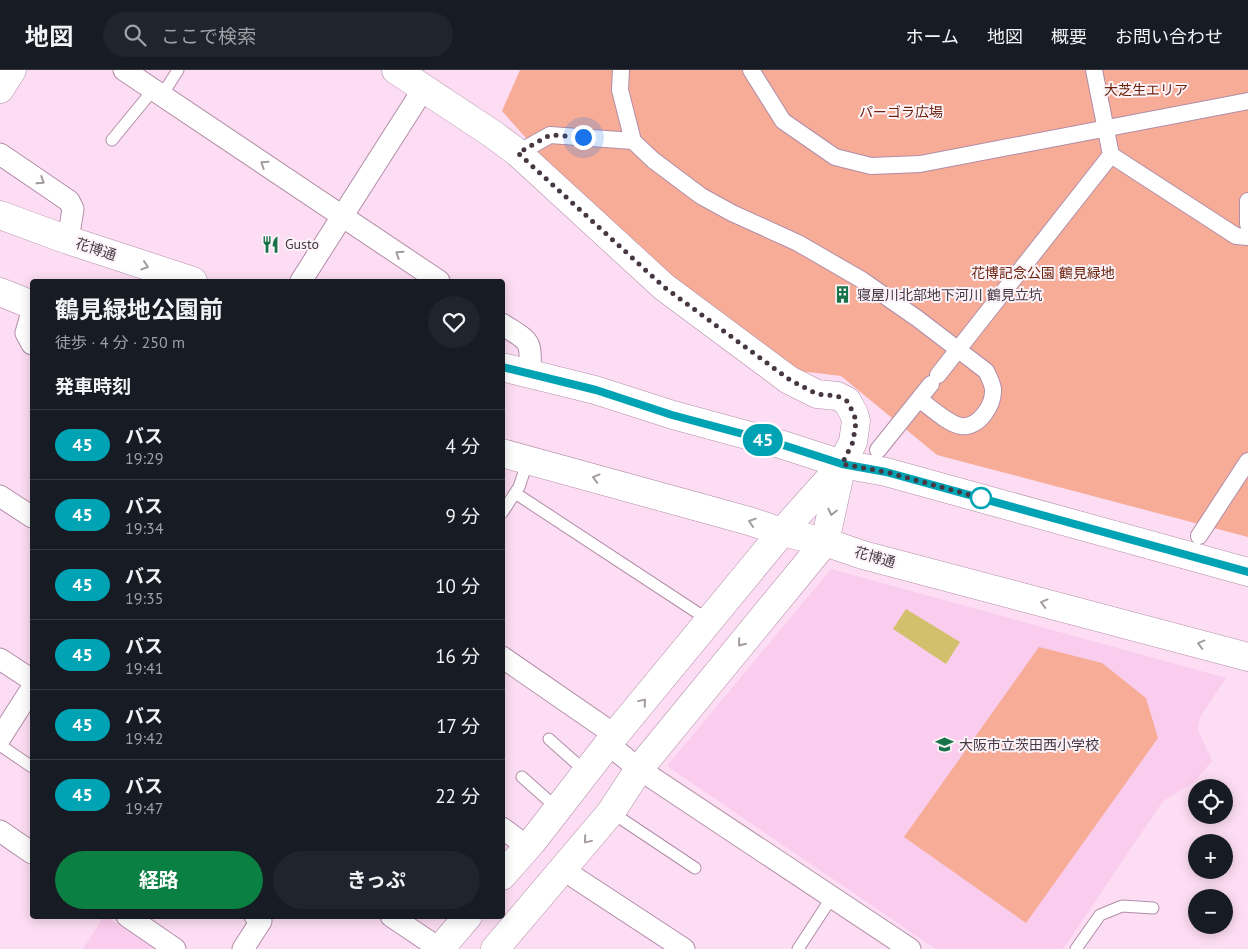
<!DOCTYPE html>
<html lang="ja">
<head>
<meta charset="utf-8">
<style>
	:root { --surface:#171b24; --page:#20242c; --text:#f1f3f6; --muted:#9ea1a6; --line:#363941; --accent:#0b8043 }
	body { margin:0; font-family:"PT Sans","Noto Sans JP",sans-serif; background:var(--page); color:var(--text); height:100vh; display:flex; flex-direction:column; font-size:19px; white-space:nowrap }
	* { box-sizing:border-box; margin:0 }
	p { font-size:16px; color:var(--muted) }
	.icon { flex:none; width:28px; height:28px; fill:none; stroke:currentColor; stroke-width:2; stroke-linecap:round; stroke-linejoin:round }
	.map { position:relative; flex:1; overflow:hidden }
	.drawer { position:absolute; left:30px; top:209px; width:475px; height:640px; display:flex; flex-direction:column; background:var(--surface); border-radius:5px; box-shadow:0 2px 12px #0003 }
	.drawer>* { flex:none }
	.badge { padding:0 10px; border-radius:16px; font-size:18px; line-height:32px }
	.buttons { position:absolute; left:1188px; top:709px; display:grid; gap:10px }
	.buttons a { display:grid; place-items:center; width:45px; height:45px; border-radius:50%; background:var(--surface); box-shadow:0 2px 12px #0003; font-size:25px }
	.you { position:absolute; width:25px; height:25px; margin:-12px; border:4px solid #fff; border-radius:50%; background:#1a73e8; box-shadow:0 0 0 8px #1a73e833 }
	.map>.badge { position:absolute; translate:-50% -50%; box-shadow:0 0 0 2px #fff }
	h2 { padding:0 25px; font-size:19px; line-height:45px }
	.round { display:grid; place-items:center; flex:none; width:52px; height:52px; border-radius:26px; background:var(--page) }
	.summary { display:flex; align-items:center; justify-content:space-between; height:85px; padding:0 25px }
	h1 { font-size:24px; font-weight:700; line-height:38px }
	.action { display:flex; gap:10px; margin-top:auto; padding:10px 25px }
	.action a { flex:1; height:58px; border-radius:30px; background:var(--accent); color:#fff; font-size:20px; font-weight:700; line-height:58px; text-align:center }
	.action a+a { background:var(--page); color:var(--text) }
	ul { padding:0; list-style:none }
	li { display:flex; align-items:center; gap:15px; height:70px; padding:0 25px; border-top:1px solid var(--line) }
	li div { flex:1 }
	li b { display:block; font-size:19px }
	li em { font-style:normal }
	li .badge { min-width:55px; font-weight:700; text-align:center }
	header { display:flex; align-items:center; gap:30px; box-sizing:border-box; height:70px; padding:0 25px; background:var(--surface); border-bottom:1px solid var(--line) }
	header strong { font-size:24px }
	nav { display:flex; gap:28px; margin-inline-start:auto; font-size:18px }
	.search { width:350px; height:45px; background:var(--page); display:flex; align-items:center; gap:12px; box-sizing:border-box; padding:0 18px; border-radius:28px; color:var(--muted); font-size:19px }
	.map>svg:first-child { display:block }
	.built { fill:#facced }
	.green { fill:#f6ac96 }
	.water { fill:#d3c06d }
	.lines { fill:none; stroke-linecap:round; stroke-linejoin:round }
	.service-casing { stroke:#b18da7; stroke-width:13 }
	.pedestrian-casing { stroke:#b18da7; stroke-width:18 }
	.minor-casing { stroke:#b18da7; stroke-width:23 }
	.tertiary-casing { stroke:#b18da7; stroke-width:29 }
	.service { stroke:#fff; stroke-width:11 }
	.pedestrian { stroke:#fff; stroke-width:16 }
	.minor { stroke:#fff; stroke-width:21 }
	.tertiary { stroke:#fff; stroke-width:28 }
	.oneway { stroke:#a29ba0 }
	.line-casing { stroke:#fff; stroke-width:11 }
	.line { stroke:#00a3b4; stroke-width:8 }
	.walk { stroke:#463742; stroke-width:5; stroke-dasharray:0 9 }
	.stop-dot { fill:#fff; stroke:#00a3b4; stroke-width:2.5 }
	.labels { text-anchor:middle; dominant-baseline:central; stroke-width:4; stroke-linejoin:round; paint-order:stroke }
	.park-label { font-size:14px; fill:#6c230d; stroke:#fbf3f8 }
	.poi-label { font-size:14px; fill:#463742; stroke:#fbf3f8; text-anchor:start }
	.street-label { font-size:14px; fill:#463742; stroke:#fbf3f8 }
</style>
</head>
<body>
<header>
<strong>地図</strong>
<div class="search"><svg class="icon" aria-label="search" viewBox="0 0 24 24"><circle cx="10" cy="10" r="6"/><path d="M15 15l6 6"/></svg>ここで検索</div>
<nav><a>ホーム</a><a>地図</a><a>概要</a><a>お問い合わせ</a></nav>
</header>
<div class="map">
<svg width="1248" height="879" viewBox="0 0 1248 879">
	<rect width="100%" height="100%" fill="#fdddf3"/>
	<path class="built" d="M831,499L1226,608L1200,647L1198,660L1212,691L1194,712L1163,731L1063,879H936L667,696Z
		M104,846H105L155,879H83Z"/>
	<path class="green" d="M520,0H1248V467L937,385L841,306L800,301L652,191L558,104L502,41Z
		M1039,577L1102,593L1146,628L1158,668L1026,853L904,767Z"/>
	<path class="water" d="M906,539L960,572L946,594L893,559Z"/>
	<g class="lines">
		<defs>
			<path id="service" d="M162,25L178,0
				M112,70L153,20
				M515,423L710,551
				M502,443L519,417L528,390
				M549,669L586,702
				M0,675L32,697
				M522,707L558,739
				M611,742L695,798
				M798,879L832,827
				M1076,879L1100,845L1122,836L1153,838"/>
			<path id="pedestrian" d="M621,0L620,20L633,71L653,90L701,126L732,143L798,173L862,210L918,249L986,301C989,307 992,312 993,319C994,335 979,358 961,356C948,354 930,337 919,329
				M751,0L783,51L835,87L871,96L920,94L1248,31
				M1094,0L1111,85L1236,166L1248,167
				M518,83L550,65L633,71
				M1248,131V154
				M938,305L1111,85
				M878,380L931,314
				M1199,466L1248,391"/>
			<path id="minor" d="M124,0L439,211
				M0,84L69,131L73,139L68,170
				M301,211L424,18
				M32,242L26,263L32,274
				M502,254C531,273 531,268 530,304
				M0,426L32,447
				M502,587L615,665
				M0,589L32,610
				M0,668L32,618
				M608,674L639,699L910,879
				M502,758L528,777
				M0,761L32,783
				M562,799L684,879
				M127,846L175,879
				M391,846L440,879
				M243,879L261,851L255,846"/>
			<path id="tertiary" d="M396,0L494,65L518,83L664,217L789,310L817,324L837,326L847,331L854,344L856,351L853,372L842,394L825,472L639,699L611,742L495,879
				M0,19L12,0
				M0,145L68,170L193,211
				M0,222L32,235
				M502,297L595,320L673,345L780,374L842,394L886,402L1248,502
				M502,383L749,451L782,462L825,472L863,485L1248,587
				M502,806L532,772L615,665L782,462L840,397
				M440,879L468,846"/>
		</defs>
		<use href="#service" class="service-casing"/>
		<use href="#pedestrian" class="pedestrian-casing"/>
		<use href="#minor" class="minor-casing"/>
		<use href="#tertiary" class="tertiary-casing"/>
		<use href="#service" class="service"/>
		<use href="#pedestrian" class="pedestrian"/>
		<use href="#minor" class="minor"/>
		<use href="#tertiary" class="tertiary"/>
	</g>
	<defs><path id="oneway-chevron" d="M-2-3.5L2.5 0L-2 3.5" fill="none" stroke-width="1.6" stroke-linecap="round" stroke-linejoin="round" transform="scale(1.25)"/></defs>
	<g class="oneway">
		<use href="#oneway-chevron" transform="translate(264 94) rotate(-146)"/>
		<use href="#oneway-chevron" transform="translate(41 111) rotate(33)"/>
		<use href="#oneway-chevron" transform="translate(399 184) rotate(-146)"/>
		<use href="#oneway-chevron" transform="translate(145 196) rotate(18)"/>
		<use href="#oneway-chevron" transform="translate(596 408) rotate(-165)"/>
		<use href="#oneway-chevron" transform="translate(832 442) rotate(103)"/>
		<use href="#oneway-chevron" transform="translate(752 452) rotate(-162)"/>
		<use href="#oneway-chevron" transform="translate(1044 533) rotate(-165)"/>
		<use href="#oneway-chevron" transform="translate(741 573) rotate(129)"/>
		<use href="#oneway-chevron" transform="translate(1201 574) rotate(-165)"/>
		<use href="#oneway-chevron" transform="translate(643 632) rotate(-50)"/>
		<use href="#oneway-chevron" transform="translate(587 770) rotate(130)"/>
	</g>
	<g class="lines">
		<defs>
			<path id="line" d="M502,297L596,320L672,345L780,374L842,394L886,402L1248,502"/>
		</defs>
		<use href="#line" class="line-casing"/>
		<use href="#line" class="line"/>
		<path class="walk" d="M583,67L550,65L518,83L664,217L790,310L817,324L837,326L847,331L854,344L856,352L853,372L842,394L886,402L981,428"/>
	</g>
	<defs>
		<symbol id="restaurant-bare" viewBox="-9 -9 18 18"><path d="M-5-6h1v4h1v-4h1v4h1v-4h1v5L-1.5 .5V6h-2V.5L-5-1ZM5-6V6H3V1.5H1.5Q1.5-4 5-6Z" fill="#197348" stroke="#fbf3f8" stroke-width="2.5" paint-order="stroke"/></symbol>
		<symbol id="building-bare" viewBox="-9 -9 18 18"><path d="M-4-6H4V6H1V3H-1V6H-4ZM-2.5-4.3h1.7v1.8h-1.7ZM.8-4.3h1.7v1.8H.8ZM-2.5-1h1.7V.8h-1.7ZM.8-1h1.7V.8H.8Z" fill="#197348" stroke="#fbf3f8" stroke-width="2.5" paint-order="stroke"/></symbol>
		<symbol id="school-bare" viewBox="-9 -9 18 18"><path d="M0-5L7-2L0 1L-7-2ZM-4 1L0 2.5L4 1V4Q0 6-4 4Z" fill="#197348" stroke="#fbf3f8" stroke-width="2.5" paint-order="stroke"/></symbol>
	</defs>
	<g fill-rule="evenodd">
		<use href="#restaurant-bare" x="258" y="162" width="25" height="25"/>
		<use href="#building-bare" x="830" y="212" width="25" height="25"/>
		<use href="#school-bare" x="932" y="662" width="25" height="25"/>
	</g>
	<circle class="stop-dot" cx="981" cy="428" r="10"/>
	<g class="labels">
		<g class="park-label">
			<text x="1146" y="20">大芝生エリア</text>
			<text x="901" y="42">パーゴラ広場</text>
			<text x="1043" y="203">花博記念公園 鶴見緑地</text>
		</g>
		<g class="poi-label">
			<text x="285" y="174">Gusto</text>
			<text x="857" y="225">寝屋川北部地下河川 鶴見立坑</text>
			<text x="959" y="675">大阪市立茨田西小学校</text>
		</g>
		<g class="street-label">
			<text transform="translate(96 179) rotate(18)">花博通</text>
			<text transform="translate(875 487) rotate(16)">花博通</text>
		</g>
	</g>
</svg>
<div class="buttons">
<a><svg class="icon" aria-label="locate" viewBox="0 0 24 24"><circle cx="12" cy="12" r="6"/><path d="M12 2v4M12 18v4M2 12h4M18 12h4"/></svg></a>
<a>+</a>
<a>−</a>
</div>
<div class="you" style="left:583px;top:67px"></div>
<b class="badge" style="left:763px;top:370px;background:#00a3b4;color:#fff">45</b>
<section class="drawer">
<div class="summary"><div><h1>鶴見緑地公園前</h1><p>徒歩 · 4 分 · 250 m</p></div><a class="round"><svg class="icon" aria-label="heart" viewBox="0 0 24 24"><path d="M12 20l-8-8c-3-5 5-10 8-4 3-6 11-1 8 4z"/></svg></a></div>
<h2>発車時刻</h2>
<ul>
<li><span class="badge" style="background:#00a3b4;color:#fff">45</span><div><b>バス</b><p>19:29</p></div><em>4 分</em></li>
<li><span class="badge" style="background:#00a3b4;color:#fff">45</span><div><b>バス</b><p>19:34</p></div><em>9 分</em></li>
<li><span class="badge" style="background:#00a3b4;color:#fff">45</span><div><b>バス</b><p>19:35</p></div><em>10 分</em></li>
<li><span class="badge" style="background:#00a3b4;color:#fff">45</span><div><b>バス</b><p>19:41</p></div><em>16 分</em></li>
<li><span class="badge" style="background:#00a3b4;color:#fff">45</span><div><b>バス</b><p>19:42</p></div><em>17 分</em></li>
<li><span class="badge" style="background:#00a3b4;color:#fff">45</span><div><b>バス</b><p>19:47</p></div><em>22 分</em></li>
</ul>
<div class="action"><a>経路</a><a>きっぷ</a></div>
</section>
</div>
</body>
</html>
